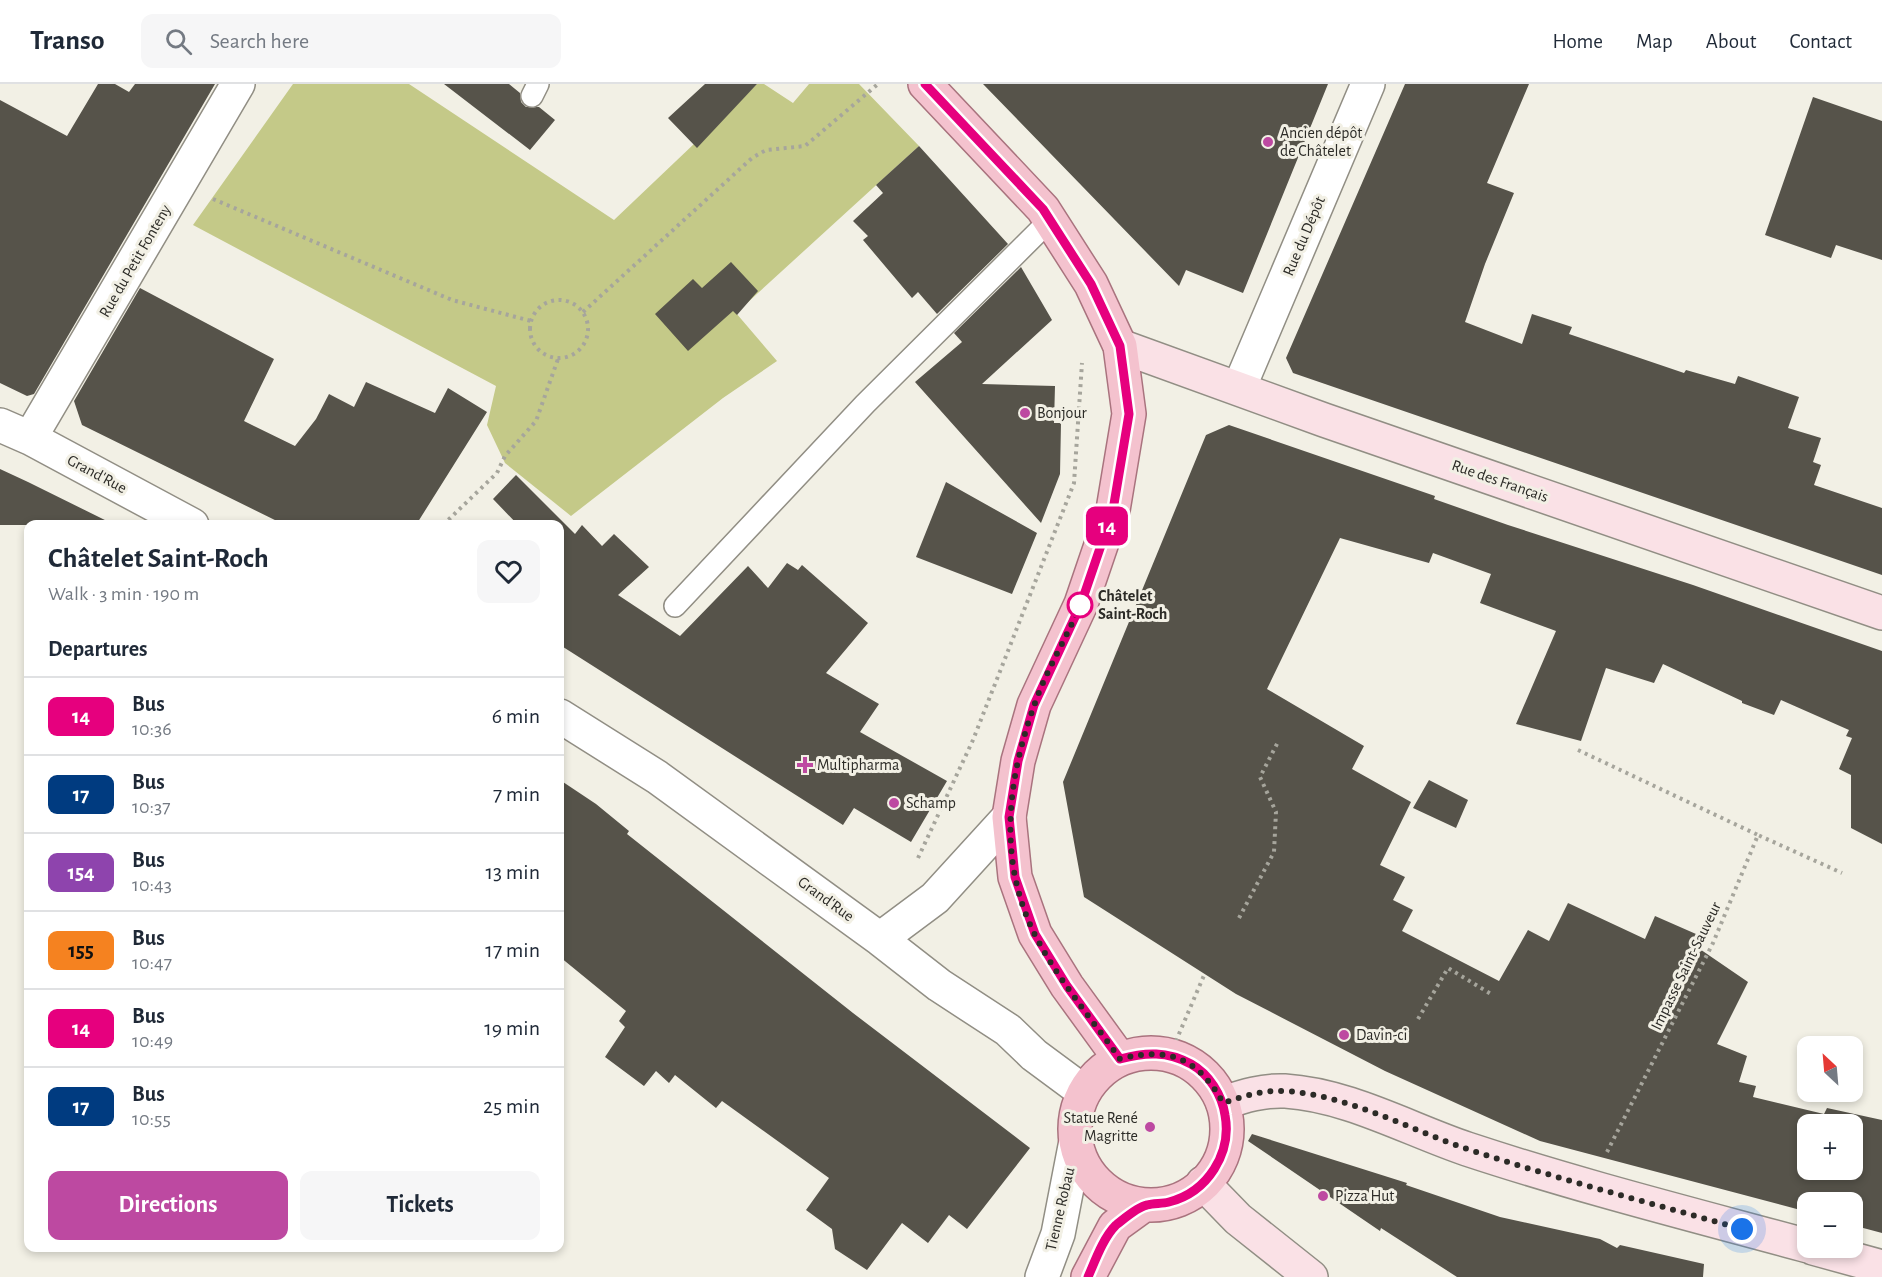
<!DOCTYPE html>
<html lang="en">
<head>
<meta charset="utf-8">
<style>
	:root { --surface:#fff; --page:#f6f6f7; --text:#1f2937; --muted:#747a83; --line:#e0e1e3; --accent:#bd49a1 }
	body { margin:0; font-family:"Alegreya Sans",sans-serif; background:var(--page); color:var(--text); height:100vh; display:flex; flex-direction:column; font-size:22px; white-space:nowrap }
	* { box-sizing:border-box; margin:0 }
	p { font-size:20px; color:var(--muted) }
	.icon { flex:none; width:33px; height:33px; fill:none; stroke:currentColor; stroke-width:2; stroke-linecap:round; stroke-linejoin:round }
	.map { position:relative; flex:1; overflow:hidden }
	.drawer { position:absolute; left:24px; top:436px; width:540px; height:732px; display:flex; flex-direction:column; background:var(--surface); border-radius:12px; box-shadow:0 3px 9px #0003 }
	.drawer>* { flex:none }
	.badge { padding:0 12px; border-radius:9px; font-size:21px; line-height:39px }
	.needle { width:39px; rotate:334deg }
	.fabs { position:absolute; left:1797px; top:952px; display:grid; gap:12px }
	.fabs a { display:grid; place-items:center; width:66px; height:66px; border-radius:12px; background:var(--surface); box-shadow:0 3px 9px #0003; font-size:30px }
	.you { position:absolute; width:30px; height:30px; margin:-15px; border:4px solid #fff; border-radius:50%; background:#1a73e8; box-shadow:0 0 0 9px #1a73e833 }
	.map>.badge { position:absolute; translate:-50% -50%; box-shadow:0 0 0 3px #fff }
	h2 { padding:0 24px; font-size:22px; line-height:54px }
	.round { display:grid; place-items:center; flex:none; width:63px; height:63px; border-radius:12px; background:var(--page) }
	.head { display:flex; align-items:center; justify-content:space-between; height:102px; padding:0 24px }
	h1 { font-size:28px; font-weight:700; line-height:45px }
	.cta { display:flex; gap:12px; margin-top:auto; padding:12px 24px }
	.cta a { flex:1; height:69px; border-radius:12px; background:var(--accent); color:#fff; font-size:24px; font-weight:700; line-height:69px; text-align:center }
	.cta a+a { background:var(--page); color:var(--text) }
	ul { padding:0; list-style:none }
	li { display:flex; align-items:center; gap:18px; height:78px; padding:0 24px; border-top:2px solid var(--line) }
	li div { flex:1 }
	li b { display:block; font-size:22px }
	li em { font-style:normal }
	li .badge { min-width:66px; font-weight:700; text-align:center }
	header { display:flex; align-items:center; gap:36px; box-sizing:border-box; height:84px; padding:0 30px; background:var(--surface); border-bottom:2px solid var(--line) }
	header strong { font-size:28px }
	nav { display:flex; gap:33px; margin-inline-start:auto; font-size:21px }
	.search { width:420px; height:54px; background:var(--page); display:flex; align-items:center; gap:15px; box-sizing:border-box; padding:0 21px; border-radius:12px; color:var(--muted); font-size:22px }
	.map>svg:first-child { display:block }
	.green { fill:#c4c988 }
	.building { fill:#56534a; fill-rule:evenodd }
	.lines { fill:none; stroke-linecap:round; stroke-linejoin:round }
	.lane-casing { stroke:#918e84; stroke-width:24 }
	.street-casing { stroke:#918e84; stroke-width:36 }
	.secondary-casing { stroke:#918e84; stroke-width:36 }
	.primary-casing { stroke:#a9737e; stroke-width:36 }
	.path { stroke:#a6a59c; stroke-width:4; stroke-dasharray:3 4.5; stroke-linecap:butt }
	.lane { stroke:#fff; stroke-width:21 }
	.street { stroke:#fff; stroke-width:33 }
	.secondary { stroke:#fae1e6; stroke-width:33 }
	.primary { stroke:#f4c2ce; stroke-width:33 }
	.line-casing { stroke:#fff; stroke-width:14 }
	.line { stroke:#e6007e; stroke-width:9 }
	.walk { stroke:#2c2b27; stroke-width:6; stroke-dasharray:0 10.8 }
	.poi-dot { fill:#bd49a1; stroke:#f2f0e5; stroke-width:2 }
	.stop-dot { fill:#fff; stroke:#e6007e; stroke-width:3 }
	.labels { text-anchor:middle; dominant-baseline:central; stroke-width:6; stroke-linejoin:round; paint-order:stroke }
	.poi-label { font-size:16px; fill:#2c2b27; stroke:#f2f0e5; text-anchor:start }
	.street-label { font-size:16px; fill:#2c2b27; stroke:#f2f0e5 }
	.stop-label { font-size:16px; font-weight:bold; fill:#2c2b27; stroke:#f2f0e5; text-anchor:start }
</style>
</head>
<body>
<header>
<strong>Transo</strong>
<div class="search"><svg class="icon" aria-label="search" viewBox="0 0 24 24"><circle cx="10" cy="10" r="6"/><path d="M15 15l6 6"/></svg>Search here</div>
<nav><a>Home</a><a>Map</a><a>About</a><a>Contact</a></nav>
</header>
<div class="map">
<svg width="1882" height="1193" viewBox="0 0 1882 1193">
	<rect width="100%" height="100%" fill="#f2f0e5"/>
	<path class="green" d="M293,0H409L614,136L757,0H764L793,19L809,0H859L919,62L736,229L777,277L723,314L571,432L505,379L487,341L496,302L193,141Z"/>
	<path class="building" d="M98,0H115L129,8L135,0H215L34,310L27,312L0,299V16L67,52Z
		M444,0H509L520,9L521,18L526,23H539L555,36L530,66Z
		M705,0H757L697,64L668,34Z
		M983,0H1328L1243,209L1186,186L1179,202Z
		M1405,0H1529L1487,99L1514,109L1485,180L1465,238L1522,260L1532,230L1572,243L1569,250L1684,289L1686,286L1735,300L1738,292L1799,313L1788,344L1821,354L1813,378L1821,381L1814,401L1882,424V491L1293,289L1286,274Z
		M1813,13L1882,37V176L1836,161L1831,174L1765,151Z
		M919,62L1008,160L937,230L918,208L912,214L863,156L868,152L853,137L883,109L876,101Z
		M731,178L758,207L737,231L733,227L688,267L655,230L693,195L702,204Z
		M1021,183L1052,236L982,300L1055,302L1054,339H1061L1060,390L1041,439L915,298L962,258L954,249Z
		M140,204L274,275L244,337L295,362L316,335L329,310L354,323L366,298L435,329L448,304L487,328L416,441H285L82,341L74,317Z
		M1229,341L1435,412L1434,415L1508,441L1693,501L1882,567V760L1851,744V691L1839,685L1852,654L1846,652L1849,646L1781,616L1774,631L1742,619V617L1663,580L1654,599L1606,584L1581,657L1516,640L1556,547L1480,519L1491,490L1433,469L1429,479L1340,454L1267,605L1364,662L1352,685L1411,718L1380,781L1405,793L1393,816L1413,826L1402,847L1499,897L1528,846L1549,857L1568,819L1645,855L1655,832L1696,850L1691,859L1748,898L1717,960L1747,972L1739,998L1756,1002L1753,1013L1824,1030L1827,1024L1882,1036V1149L1852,1141V1119H1808V1128L1540,1057L1385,987L1236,910L1084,813L1063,698L1206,351ZM1808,1041H1852V1086H1808Z
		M0,385L28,398L115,441H0Z
		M516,391L575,450L582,441L602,462L614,450L649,483L618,511L680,552L748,482L768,504L787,479L798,486L802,481L868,539L826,589L879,620L860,648L947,697L911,758L854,724L843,741L560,561V441H518L493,415Z
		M946,398L1037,449L1012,510L916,473Z
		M560,696L596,720L629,747L627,750L853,929L1030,1064L967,1145L949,1131L928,1159L902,1139L867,1186L835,1165L832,1145L806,1126L829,1094L722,1017L716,1024L675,991L669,999L656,987L644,1002L605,973L625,943L619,937L626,927L560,873Z
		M1429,696L1468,716L1456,744L1413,724Z
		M1252,1050L1407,1099L1406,1101L1500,1133L1600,1155L1617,1164L1620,1161L1704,1180L1703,1193H1457L1381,1144L1380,1147L1248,1057Z"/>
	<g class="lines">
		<defs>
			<path id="lane" d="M532,12L538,0
				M675,522L865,320L1050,136"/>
			<path id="street" d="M1239,304L1368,0
				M0,341L30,354L192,441
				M30,354L238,0
				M560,632L657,693L880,855L939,901L1008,946L1034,971L1084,1008
				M880,855L935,814L1009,733
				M1042,1193L1058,1150L1076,1057"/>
			<path id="secondary" d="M1120,262L1324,336L1882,529
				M1223,1019C1244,1012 1263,1006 1285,1007C1348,1011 1408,1045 1467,1065C1579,1102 1694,1131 1808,1162
				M1203,1099L1238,1135L1311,1193
				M1813,1164L1882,1183"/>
			<path id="primary" d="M925,0L1043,125L1091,200L1120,262L1129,330L1113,426L1081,520L1034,621L1018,677L1009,733L1015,793L1035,850L1067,902L1120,975
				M1075 1045a76 76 0 1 1 152 0a76 76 0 1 1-152 0Z
				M1088,1193L1115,1142L1144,1121"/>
		</defs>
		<use href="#lane" class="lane-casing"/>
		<use href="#street" class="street-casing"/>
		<use href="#secondary" class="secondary-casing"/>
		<use href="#primary" class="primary-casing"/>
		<path class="path" d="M213,115L452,216L531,237
			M530 245a29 29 0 1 1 58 0a29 29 0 1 1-58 0Z
			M583,228L752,74L766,66L805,62L878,0
			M443,441L497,389L505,372L536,337L558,275
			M1578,666L1758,751
			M918,774L973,656L1074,399L1082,279
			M1239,834L1274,768L1276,728L1260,693L1279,656
			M1418,935L1448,884L1491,910
			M1170,971L1205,889
			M1607,1068L1713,859L1758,751L1842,789"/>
		<use href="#lane" class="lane"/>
		<use href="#street" class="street"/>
		<use href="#secondary" class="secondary"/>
		<use href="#primary" class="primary"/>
	</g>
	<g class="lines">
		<defs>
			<path id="line" d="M925,0L1043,125L1091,200L1120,262L1129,330L1113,426L1081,520L1034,621L1018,677L1009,733L1015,793L1035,850L1067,902L1120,975C1146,968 1167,967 1191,980C1209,990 1222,1011 1225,1031C1232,1069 1208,1108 1169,1118C1162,1120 1154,1119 1147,1121C1137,1123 1124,1135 1116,1141C1103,1154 1095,1177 1088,1193"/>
		</defs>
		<use href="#line" class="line-casing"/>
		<use href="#line" class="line"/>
		<path class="walk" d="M1080,521C1069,550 1045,588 1034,622C1007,697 998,777 1035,851C1058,896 1092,935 1120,975C1169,962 1199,975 1223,1019C1244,1012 1263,1006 1285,1007C1348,1011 1408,1045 1467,1065C1558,1095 1650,1119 1742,1145"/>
	</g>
	<g class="poi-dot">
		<circle cx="1268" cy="58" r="6"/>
		<circle cx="1025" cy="329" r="6"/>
		<path d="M802 672h6v6h6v6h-6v6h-6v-6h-6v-6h6z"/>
		<circle cx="894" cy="719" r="6"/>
		<circle cx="1344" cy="951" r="6"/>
		<circle cx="1150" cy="1043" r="6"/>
		<circle cx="1323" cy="1112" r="6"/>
	</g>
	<circle class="stop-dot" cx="1080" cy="521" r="12"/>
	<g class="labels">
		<g class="poi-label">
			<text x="1280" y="49">Ancien dépôt<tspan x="1280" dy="18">de Châtelet</tspan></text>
			<text x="1037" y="329">Bonjour</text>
			<text x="817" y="681">Multipharma</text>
			<text x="906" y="719">Schamp</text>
			<text x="1356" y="951">Davin-ci</text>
			<text x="1138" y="1034" text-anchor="end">Statue René<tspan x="1138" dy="18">Magritte</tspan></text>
			<text x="1335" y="1112">Pizza Hut</text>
		</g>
		<g class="street-label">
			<text transform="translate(1304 152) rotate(-67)">Rue du Dépôt</text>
			<text transform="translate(135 177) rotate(-60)">Rue du Petit Fonteny</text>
			<text transform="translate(97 390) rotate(28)">Grand'Rue</text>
			<text transform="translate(1500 397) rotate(19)">Rue des Français</text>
			<text transform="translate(826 815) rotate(36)">Grand'Rue</text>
			<text transform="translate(1686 882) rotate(-64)">Impasse Saint-Sauveur</text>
			<text transform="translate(1060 1125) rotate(-77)">Tienne Robau</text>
		</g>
		<g class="stop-label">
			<text x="1098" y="512">Châtelet<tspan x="1098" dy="18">Saint-Roch</tspan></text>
		</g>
	</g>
</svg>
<div class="fabs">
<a><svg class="needle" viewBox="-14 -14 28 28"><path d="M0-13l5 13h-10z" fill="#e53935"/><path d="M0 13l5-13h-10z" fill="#747a83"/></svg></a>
<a>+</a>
<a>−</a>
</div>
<div class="you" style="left:1742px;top:1145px"></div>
<b class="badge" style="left:1107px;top:442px;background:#e6007e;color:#fff">14</b>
<section class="drawer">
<div class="head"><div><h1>Châtelet Saint-Roch</h1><p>Walk · 3 min · 190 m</p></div><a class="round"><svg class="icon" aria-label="heart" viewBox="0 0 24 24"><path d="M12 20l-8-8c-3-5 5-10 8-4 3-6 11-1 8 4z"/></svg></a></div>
<h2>Departures</h2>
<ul>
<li><span class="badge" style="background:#e6007e;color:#fff">14</span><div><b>Bus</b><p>10:36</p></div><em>6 min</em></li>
<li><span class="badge" style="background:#003b80;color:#fff">17</span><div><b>Bus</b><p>10:37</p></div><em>7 min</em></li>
<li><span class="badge" style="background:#8e44ad;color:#fff">154</span><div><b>Bus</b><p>10:43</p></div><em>13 min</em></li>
<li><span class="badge" style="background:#f58220;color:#111">155</span><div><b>Bus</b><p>10:47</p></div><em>17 min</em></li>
<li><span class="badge" style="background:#e6007e;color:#fff">14</span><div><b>Bus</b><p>10:49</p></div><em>19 min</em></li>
<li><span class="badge" style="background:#003b80;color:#fff">17</span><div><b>Bus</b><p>10:55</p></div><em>25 min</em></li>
</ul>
<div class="cta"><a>Directions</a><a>Tickets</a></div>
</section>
</div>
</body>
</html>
